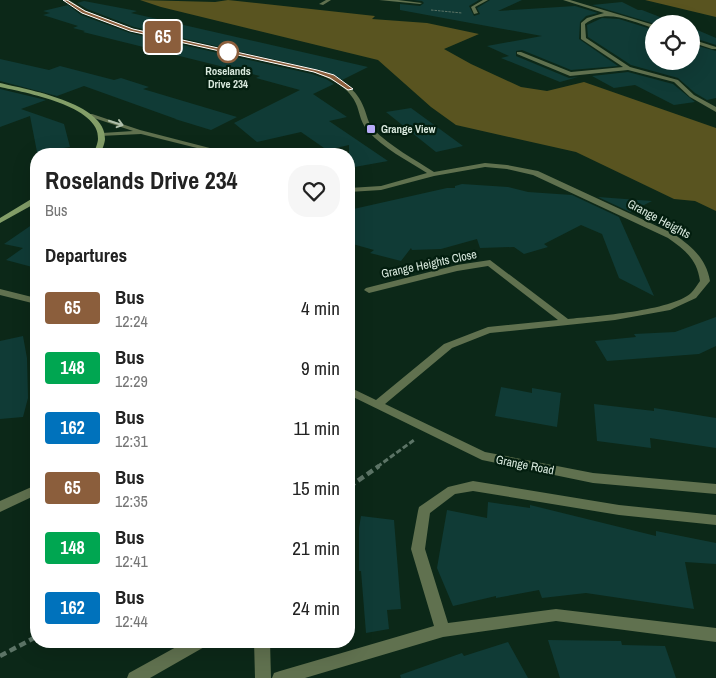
<!DOCTYPE html>
<html lang="en">
<head>
<meta charset="utf-8">
<style>
	:root { --surface:#fff; --page:#f6f6f6; --text:#222; --muted:#767676 }
	body { margin:0; font-family:"Archivo Narrow",sans-serif; background:var(--page); color:var(--text); height:100vh; display:flex; flex-direction:column; font-size:19px; white-space:nowrap }
	* { box-sizing:border-box; margin:0 }
	p { font-size:16px; color:var(--muted) }
	.icon { flex:none; width:28px; height:28px; fill:none; stroke:currentColor; stroke-width:2; stroke-linecap:round; stroke-linejoin:round }
	.map { position:relative; flex:1; overflow:hidden }
	.drawer { position:absolute; left:30px; top:148px; width:325px; height:500px; display:flex; flex-direction:column; background:var(--surface); border-radius:20px; box-shadow:0 5px 20px #0002 }
	.drawer>* { flex:none }
	.badge { padding:0 10px; border-radius:4px; font-size:18px; line-height:32px }
	.tools { position:absolute; left:645px; top:15px; display:grid; gap:10px }
	.tools a { display:grid; place-items:center; width:55px; height:55px; border-radius:50%; background:var(--surface); box-shadow:0 5px 20px #0002; font-size:25px }
	.map>.badge { position:absolute; translate:-50% -50%; box-shadow:0 0 0 2px #fff }
	h2 { padding:0 15px; font-size:19px; line-height:45px }
	.round { display:grid; place-items:center; flex:none; width:52px; height:52px; border-radius:20px; background:var(--page) }
	.headline { display:flex; align-items:center; justify-content:space-between; height:85px; padding:0 15px }
	h1 { font-size:24px; font-weight:700; line-height:38px }
	ul { padding:0; list-style:none }
	li { display:flex; align-items:center; gap:15px; height:60px; padding:0 15px }
	li div { flex:1 }
	li b { display:block; font-size:19px }
	li em { font-style:normal }
	li .badge { min-width:55px; font-weight:700; text-align:center }
	.map>svg:first-child { display:block }
	.forest { fill:#595420 }
	.building { fill:#103b36 }
	.lines { fill:none; stroke-linecap:round; stroke-linejoin:round }
	.path-far2 { stroke:#5c7466; stroke-width:1; stroke-dasharray:2.5 1; stroke-linecap:butt }
	.path-far1 { stroke:#5c7466; stroke-width:3; stroke-dasharray:5.5 2.5; stroke-linecap:butt }
	.path { stroke:#5c7466; stroke-width:4.5; stroke-dasharray:7 4; stroke-linecap:butt }
	.lane { fill:#60714f; fill-rule:evenodd }
	.street { fill:#60714f; fill-rule:evenodd }
	.secondary { fill:#839e68; fill-rule:evenodd }
	.oneway { stroke:#aebeab }
	.line { fill:#8b5e3c; stroke:#fff }
	.stop-dot { fill:#fff; stroke:#8b5e3c; stroke-width:2.5 }
	.poi-dot { fill:#b7abf8; stroke:#031e0f; stroke-width:2 }
	.labels { text-anchor:middle; dominant-baseline:central; stroke-width:4.5; stroke-linejoin:round; paint-order:stroke }
	.far-stop-label { font-size:11px; font-weight:bold; fill:#d8e8dd; stroke:#031e0f }
	.far-poi-label { font-size:11px; font-weight:bold; fill:#d8e8dd; stroke:#031e0f; text-anchor:start }
	.street-label { font-size:12px; fill:#d8e8dd; stroke:#031e0f }
</style>
</head>
<body>
<div class="map">
<svg width="716" height="678" viewBox="0 0 716 678">
	<rect width="100%" height="100%" fill="#0c2818"/>
	<path class="forest" d="M140,0L215,2L228,0L375,16L372,19L427,23L479,34L444,49L471,64L521,87L547,91L584,82L716,128V211L695,201L674,199L576,152L456,125L431,107L378,60L161,7Z
		M645,0H716V17Z"/>
	<path class="building" d="M413,0H479L469,6L474,16L480,14L477,8L490,0H522L498,11L575,6L598,13L586,16L580,22L579,39L618,66L571,70L522,50L516,51V56L569,78L578,77L560,82L501,58L509,56L487,46L542,36L400,10V4L420,6L424,3L422,1Z
		M84,1L137,11L131,13L368,67L342,80L324,71L134,27L87,9L77,3Z
		M622,2L638,10H642L678,24H655L592,5Z
		M68,5L81,15L130,33L312,74L326,79L334,84L313,94L347,117L329,121L388,161L349,168V145L327,150L301,132L257,142L234,123L300,90L256,78L260,76L83,32L85,31L73,28L78,26L43,15L50,13L43,11Z
		M602,18L619,19L654,30V61H691V44L716,51V98L707,100L695,93L678,78L631,65L588,37L587,25Z
		M691,29H695L716,38V45L691,37Z
		M0,59L49,70L60,66L114,80L121,78L149,87L143,89L237,117L211,130L175,119H176L84,86L57,96L0,81Z
		M628,72L673,84L695,102L674,105L635,85L614,88L592,76Z
		M0,89L46,100L21,109L64,124L70,147L37,152L30,116L0,127Z
		M411,108L463,146L436,152L386,112Z
		M462,184L508,187L528,192L572,195L619,217L654,296L619,278L602,234L581,225L544,244L548,247L524,254L514,247L480,248L477,239L441,249L412,250L411,248L401,261L370,253L374,250L349,243V210L447,188H455V186Z
		M598,197L652,201L630,212Z
		M36,222V268L6,260L23,248L4,244Z
		M716,317V346L699,354L607,361L595,341L636,337L634,334L675,332Z
		M23,336L27,358L28,398L23,417L0,419V341Z
		M501,387L532,393V388L561,393L557,427L495,416Z
		M594,404L654,411V408L716,418V448L650,438L651,448L597,441Z
		M488,502L530,508V505L656,536V531L716,543V564L685,562L694,609L586,593L542,598L539,590L496,598V596L453,606L437,568L447,510L487,518Z
		M361,516L394,520L401,609L387,610L389,629L366,633L361,571H359V528Z
		M548,640L621,641L622,645L665,646L676,678H560Z
		M508,642L528,678H401L400,675L462,653L464,656Z"/>
	<g class="lines">
		<path class="path-far2" d="M431,10L462,13"/>
		<path class="path-far1" d="M377,467L414,440"/>
		<path class="path" d="M349,487L379,466
			M0,656L36,637"/>
		<path class="lane" d="M379,0H398L422,3L420,4Z
			M473,481L619,505L716,515V525L619,515L473,491L455,494L430,513L425,549L448,623L556,609L716,628V642L556,621L443,637L305,678H272L274,673L280,671L434,626L411,549L418,511L419,507L448,487Z
			M187,641H208L206,646L150,678H127L129,673Z
			M254,641H270L271,678H255Z"/>
		<path class="street" d="M64,0H69L86,11L133,29L324,73C342,80 357,89 364,108C367,115 368,123 373,129C391,147 414,159 434,172L485,163L507,165L538,171L674,234C692,247 706,258 710,281L696,298L670,310L615,320L490,333L452,348L385,404L485,452L593,473L716,484V494L593,483L482,460L349,395V387L376,400L444,344L488,327L558,320L488,266L457,271L369,293L364,290L366,288L457,265L490,260L568,319C596,316 671,311 691,293C694,290 697,285 700,281C697,259 685,250 668,238L533,175L507,169L485,167L434,176L381,190L349,192V188L381,186L427,173C407,160 384,149 368,131C361,123 360,115 357,106C350,87 331,79 313,72L130,31L82,13Z
			M326,0H331L323,5L319,4Z
			M483,0H488L475,7L478,13L474,14L471,7Z
			M563,0H570L654,25V28C632,22 606,7 585,24L586,38L630,67L678,80L694,95L716,107V112L690,97L674,82L628,70L570,76L517,54V52H521L571,72L623,67L581,39V23L587,18L604,13Z
			M691,39L716,47V49H712L691,42Z
			M88,114H92L140,130L233,154H221L141,134L100,136L99,135L102,133L133,131L88,116Z
			M0,289L36,298V304L0,295Z
			M36,485V495L0,512V501Z"/>
		<path class="secondary" d="M0,83C25,89 107,103 105,139C105,143 102,149 101,154H94C95,149 98,143 98,139C101,106 23,92 0,87Z
			M33,198H36V203L0,223V218Z"/>
	</g>
	<defs><path id="oneway-shaft" d="M-6 0H5M1.5-3L5.5 0L1.5 3" fill="none" stroke-width="1.6" stroke-linecap="round" stroke-linejoin="round" transform="scale(1.25)"/></defs>
	<use class="oneway" href="#oneway-shaft" transform="translate(116 123) rotate(18)"/>
	<path class="line" d="M63,0H67L85,11L133,29L317,70L334,75L353,89L348,90L330,78L314,72L130,31L82,13Z"/>
	<circle class="stop-dot" cx="228" cy="52" r="10"/>
	<rect class="poi-dot" x="366" y="124" width="10" height="10" rx="2.5"/>
	<g class="labels">
		<g class="far-stop-label">
			<text x="228" y="71">Roselands<tspan x="228" dy="13">Drive 234</tspan></text>
		</g>
		<g class="far-poi-label">
			<text x="381" y="129">Grange View</text>
		</g>
		<g class="street-label">
			<text transform="translate(659 219) rotate(28)">Grange Heights</text>
			<text transform="translate(429 264) rotate(-12)">Grange Heights Close</text>
			<text transform="translate(525 465) rotate(11)">Grange Road</text>
		</g>
	</g>
</svg>
<div class="tools">
<a><svg class="icon" aria-label="locate" viewBox="0 0 24 24"><circle cx="12" cy="12" r="6"/><path d="M12 2v4M12 18v4M2 12h4M18 12h4"/></svg></a>
</div>
<b class="badge" style="left:163px;top:37px;background:#8b5e3c;color:#fff">65</b>
<section class="drawer">
<div class="headline"><div><h1>Roselands Drive 234</h1><p>Bus</p></div><a class="round"><svg class="icon" aria-label="heart" viewBox="0 0 24 24"><path d="M12 20l-8-8c-3-5 5-10 8-4 3-6 11-1 8 4z"/></svg></a></div>
<h2>Departures</h2>
<ul>
<li><span class="badge" style="background:#8b5e3c;color:#fff">65</span><div><b>Bus</b><p>12:24</p></div><em>4 min</em></li>
<li><span class="badge" style="background:#00a651;color:#fff">148</span><div><b>Bus</b><p>12:29</p></div><em>9 min</em></li>
<li><span class="badge" style="background:#0072bc;color:#fff">162</span><div><b>Bus</b><p>12:31</p></div><em>11 min</em></li>
<li><span class="badge" style="background:#8b5e3c;color:#fff">65</span><div><b>Bus</b><p>12:35</p></div><em>15 min</em></li>
<li><span class="badge" style="background:#00a651;color:#fff">148</span><div><b>Bus</b><p>12:41</p></div><em>21 min</em></li>
<li><span class="badge" style="background:#0072bc;color:#fff">162</span><div><b>Bus</b><p>12:44</p></div><em>24 min</em></li>
</ul>
</section>
</div>
</body>
</html>
